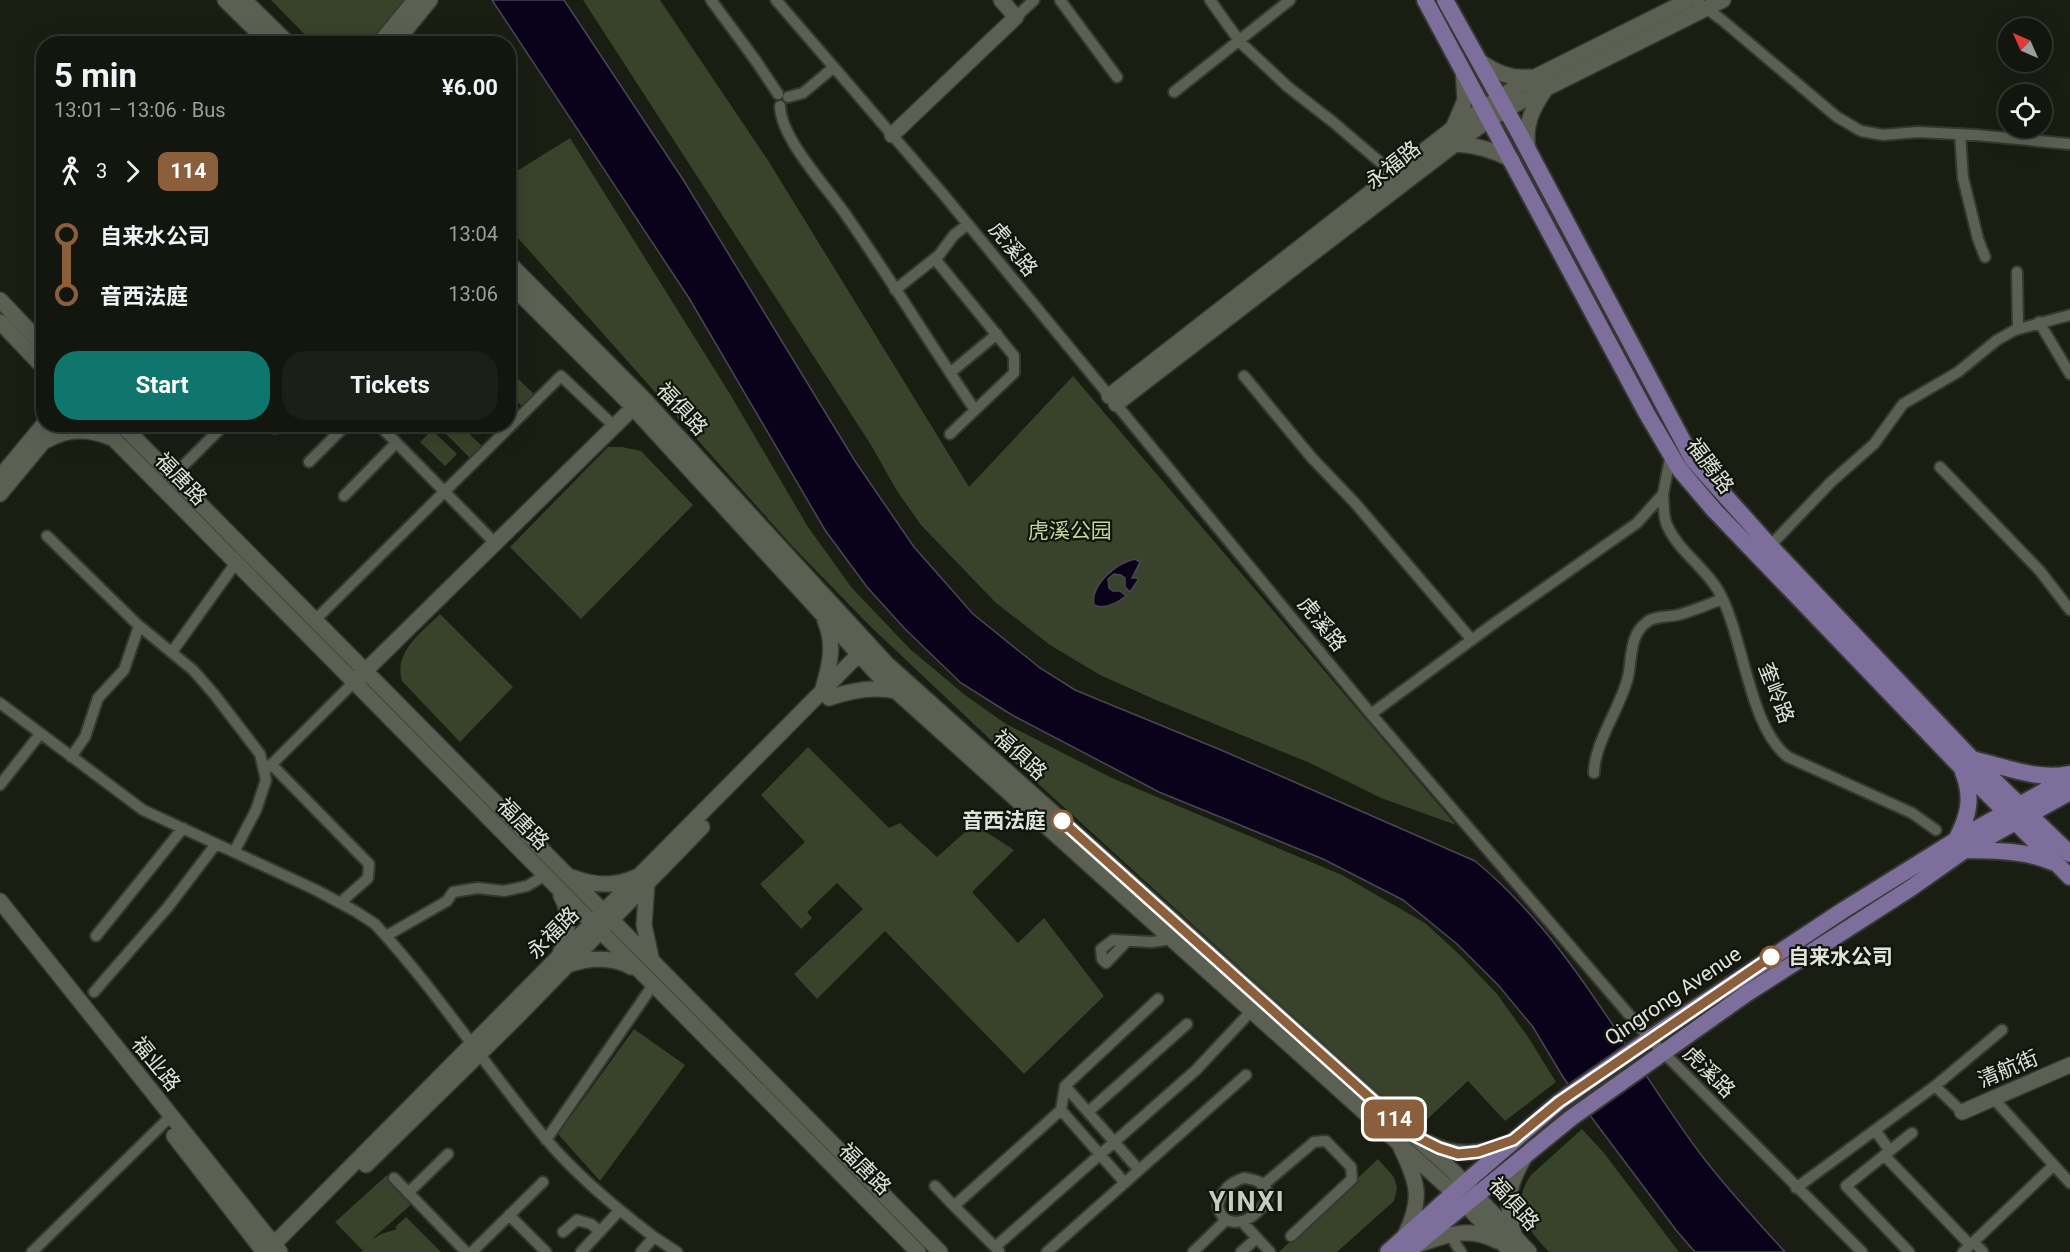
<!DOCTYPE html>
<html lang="en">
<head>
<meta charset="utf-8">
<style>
	:root { --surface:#13160e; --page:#1c1f17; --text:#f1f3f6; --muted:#9d9f9e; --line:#32352e; --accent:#0f766e }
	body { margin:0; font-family:Roboto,"Noto Sans SC",sans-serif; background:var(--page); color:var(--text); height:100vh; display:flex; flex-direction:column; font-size:22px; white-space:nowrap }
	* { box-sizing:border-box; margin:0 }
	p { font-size:20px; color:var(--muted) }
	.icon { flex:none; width:33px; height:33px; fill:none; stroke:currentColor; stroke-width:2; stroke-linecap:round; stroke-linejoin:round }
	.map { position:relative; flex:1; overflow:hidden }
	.panel { position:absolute; left:36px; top:36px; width:480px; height:396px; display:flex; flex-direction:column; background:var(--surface); border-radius:24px; box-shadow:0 6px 24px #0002,0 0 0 2px var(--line) }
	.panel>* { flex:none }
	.badge { padding:0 12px; border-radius:9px; font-size:21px; line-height:39px }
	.needle { width:39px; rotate:315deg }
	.buttons { position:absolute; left:1998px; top:18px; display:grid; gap:12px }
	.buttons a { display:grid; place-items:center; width:54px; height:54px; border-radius:50%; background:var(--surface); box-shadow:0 6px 24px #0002,0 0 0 2px var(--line); font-size:30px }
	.map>.badge { position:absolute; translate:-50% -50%; box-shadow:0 0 0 3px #fff }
	.legs { display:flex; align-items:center; gap:9px; height:66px; padding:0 18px; font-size:20px }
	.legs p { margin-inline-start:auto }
	.summary { display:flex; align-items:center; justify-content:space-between; height:102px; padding:0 18px }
	h1 { font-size:33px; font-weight:700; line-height:45px }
	.button { display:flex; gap:12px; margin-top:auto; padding:12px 18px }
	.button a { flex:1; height:69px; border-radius:24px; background:var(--accent); color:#fff; font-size:24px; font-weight:700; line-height:69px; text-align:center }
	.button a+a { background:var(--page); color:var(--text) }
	ul { padding:0 18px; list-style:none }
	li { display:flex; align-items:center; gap:21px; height:60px; font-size:22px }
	li i { display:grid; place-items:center; width:9px; height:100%; margin:0 8px; background:currentColor }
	li i::after { content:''; width:15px; height:15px; margin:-8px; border:4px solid; border-radius:50%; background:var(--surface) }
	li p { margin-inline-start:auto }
	li:first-child i { background:linear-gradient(#0000 50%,currentColor 0) }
	li:last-child i { background:linear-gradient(currentColor 50%,#0000 0) }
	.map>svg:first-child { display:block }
	.green { fill:#39422a }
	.water { fill:#0a021a; stroke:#4a4654; stroke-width:1.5 }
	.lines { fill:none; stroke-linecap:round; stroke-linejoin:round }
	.street-casing { stroke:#353732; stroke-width:14 }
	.secondary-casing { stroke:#353732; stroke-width:18 }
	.primary-casing { stroke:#353732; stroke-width:20 }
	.street { stroke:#5b6053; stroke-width:10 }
	.secondary { stroke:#5b6053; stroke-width:15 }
	.primary { stroke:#7d6e9c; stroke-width:16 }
	.line-1-casing { stroke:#fff; stroke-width:14 }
	.line-1 { stroke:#8b5e3c; stroke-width:9 }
	.stop-1-dot { fill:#fff; stroke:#8b5e3c; stroke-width:3 }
	.labels { text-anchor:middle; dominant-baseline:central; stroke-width:4.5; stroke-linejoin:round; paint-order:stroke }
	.street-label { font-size:21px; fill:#e0e3db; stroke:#10140a }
	.park-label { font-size:21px; fill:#c0d99a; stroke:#10140a }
	.stop-label { font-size:21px; font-weight:bold; fill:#e0e3db; stroke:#10140a; text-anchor:end }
	.district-label { font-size:27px; font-weight:bold; letter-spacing:1.5px; fill:#c6cdbe; stroke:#10140a }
</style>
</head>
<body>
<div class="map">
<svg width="2070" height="1252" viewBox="0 0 2070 1252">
	<rect width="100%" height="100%" fill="#191d12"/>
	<path class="green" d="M271,0H405L369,43L314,44Z
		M583,0H660L769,162L969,487L1073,376L1456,825L1381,798L1310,763L1156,700L1100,675L1050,645L996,603L921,525L897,491L871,445Z
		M570,138L730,394L808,527L852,588L910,649L965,695L1006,724L1112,778L1342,875L1425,923L1461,956L1497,994L1528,1037L1556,1082L1505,1121L1468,1081L1419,1127L1374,1090L1011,759L871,627L793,547L509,228V176Z
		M509,370L534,394L522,406L509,393Z
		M454,425H460L482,446L470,458L445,433Z
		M432,430L457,454L445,466L420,442Z
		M608,447H622L641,451L693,505L581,619L510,547Z
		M440,614L513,687L460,742L402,681C393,652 422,632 440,614Z
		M808,747L889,828L900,823L937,857L974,824L1014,850L972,892L1018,943L1044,918L1104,996L1024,1074L885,931L817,999L794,974L863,909L837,883L807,912L812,918L801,929L760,884L805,842L761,795Z
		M634,1029L685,1065L600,1181L558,1134Z
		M1582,1129L1604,1153L1679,1252H1549C1527,1229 1509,1206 1531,1175Z
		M1378,1159L1394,1177L1397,1188L1394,1201L1337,1252H1279Z
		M387,1175L414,1202L371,1240L381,1234L397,1229L395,1227L406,1217L441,1252H361L368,1244L362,1250L335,1222Z"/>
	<path class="water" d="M492,0H564L684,181L855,461L914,547L973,614L1040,668L1075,690L1221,750L1475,861C1571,940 1626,1054 1699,1152C1725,1187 1756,1220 1785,1252H1695L1676,1230L1595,1122L1563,1077L1533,1027L1499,986L1457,944L1403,900L1323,859L1159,792L1012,715L961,683L905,629L867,587L825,530L689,298Z
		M1135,559L1140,562L1132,578H1137L1138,580L1130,592L1125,587V578L1121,575L1114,574L1108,579L1109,588L1113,591H1120L1126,596C1117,603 1105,610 1094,605C1090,584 1117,563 1135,559Z"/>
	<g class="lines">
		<defs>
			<path id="street" d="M711,0L756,61L778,94
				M776,0L943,194L1371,714L1650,1039L1862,1252
				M1060,0L1117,77
				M1210,0L1240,42L1288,87L1333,122L1394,174
				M1695,0L1722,20L1837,117L1861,131L1883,135L1918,132L1976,135L2070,144
				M1016,17L1034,0
				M1174,92L1290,0
				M788,97L803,93L834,67
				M780,106C781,140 829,189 848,218C892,281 932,347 975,410
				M1960,134L1963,178L1978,239L1985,257
				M935,259L1014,356V373L950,434
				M2017,272L2018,329
				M895,290L939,255L954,235L968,224
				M2039,322L2070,374
				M950,373L997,334
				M1244,376L1312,458L1355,503L1472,640
				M378,424L495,543
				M275,428L279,424
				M309,462L347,424
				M1940,467L2040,571L2070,610
				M172,477L225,424
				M1663,494C1664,504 1663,517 1667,525C1677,549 1704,567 1718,590C1744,635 1748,726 1788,757L1912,813L1936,830
				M344,496L396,443
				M47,536L137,624L193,670L214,694L260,754L266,780L256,810L234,852
				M1770,546L1831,482L1874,444L1903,404L1958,372L1997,340L2015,330L2070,315
				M315,620L561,376L614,426
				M172,652L235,564
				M0,703L143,810L316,890L355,911L375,924C437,991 487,1069 546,1139C576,1175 617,1209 654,1237L641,1252
				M1371,714L1496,622L1637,523L1663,494L1671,454
				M71,757L85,737L98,698L124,670L139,626
				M271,764L369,864L368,878L340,903
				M267,769L353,683
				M1594,773C1594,743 1621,707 1628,677C1632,659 1629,635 1647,622C1654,616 1669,617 1678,615C1693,611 1707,605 1722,599
				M0,785L40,734
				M96,936L183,828
				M386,936L447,901L453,892L478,888L504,891L527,886L544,876
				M1127,941L1106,963L1102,959L1101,949L1113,940L1152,942L1172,939
				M94,992L168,907L216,844
				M1065,1086L1139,1170
				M1935,1086L2002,1030
				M1993,1098L2070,1183
				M1061,1110L1125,1183
				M1088,1112L1187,1024
				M1875,1130L1890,1151
				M546,1140L653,985
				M1884,1155L1970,1245
				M394,1178L466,1252
				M1244,1178C1305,1185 1228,1252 1218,1206C1221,1192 1230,1182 1244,1178Z
				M935,1186L954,1206
				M1262,1186L1314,1142L1326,1141L1351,1167L1352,1179L1291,1236
				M1796,1188L1935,1086L1962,1112
				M408,1193L448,1154
				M509,1215L546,1252
				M1245,1225L1270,1252
				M563,1232L577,1220L591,1224L600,1232
				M1455,1234V1243L1461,1252
				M654,1237L677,1252
				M1974,1242L1983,1252
				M995,1247L1196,1070L1255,1007
				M999,1251L954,1206L1061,1110L1065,1086L1158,999
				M32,1252L171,1116
				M472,1252L543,1182
				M581,1252L619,1211
				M1047,1252L1246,1075
				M1193,1252L1224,1222
				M1241,1252L1257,1238
				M1909,1252L1846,1186L1912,1133
				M1963,1252L2054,1165"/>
			<path id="secondary" d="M225,0L270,44
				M244,0L289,44
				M379,44L415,0
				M394,44L430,0
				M1478,60C1495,72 1509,79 1530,77
				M1454,126L1465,100L1463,71
				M892,135L1016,17L1001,0
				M1455,144C1476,145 1494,150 1512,160
				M1528,149C1524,125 1532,109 1545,90
				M508,262L643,398L887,664L1454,1172L1529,1252
				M508,282L626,400L877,674L1454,1193L1511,1252
				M0,300L44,346
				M0,322L44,368
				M1109,396L1452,129L1519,85L1689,0
				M1116,404L1455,144L1490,119L1527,98L1723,0
				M99,424L918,1252
				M121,424L940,1252
				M47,440C68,429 86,428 109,437
				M0,477L44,424
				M0,494L58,424
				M359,677L640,401
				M823,688C830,665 835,644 825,621
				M829,698C851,690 873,686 896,691
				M572,877C592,885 615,887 636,877
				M647,884L644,925L651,957
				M0,901L280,1252
				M560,954C568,937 571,912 561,896
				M568,965C588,958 612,956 631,967
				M1962,1112L2070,1065
				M174,1136L264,1252
				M1427,1142C1457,1158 1480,1154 1510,1142
				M1401,1148C1418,1183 1423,1199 1405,1235
				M366,1165L516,1018L702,827
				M1514,1234C1505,1202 1508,1186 1524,1158
				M1417,1245C1445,1236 1468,1225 1497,1241
				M266,1252L865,648"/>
			<path id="primary" d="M1425,0L1647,414L1680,470L1714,510L1962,768L2070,877
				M1445,0L1519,133L1693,460L1770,546L1972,759L2070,854
				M1972,759C2004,766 2037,781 2069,774
				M1956,840C1969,816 1973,797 1963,772
				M1965,850C1994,851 2025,850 2052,862
				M1388,1252L1465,1183L1559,1102L1662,1030L1842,911L1956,840L2070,777
				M1407,1252L1571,1118L1746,994L1911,888L1965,850L2070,792"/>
		</defs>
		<use href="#street" class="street-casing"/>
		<use href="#secondary" class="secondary-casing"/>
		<use href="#primary" class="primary-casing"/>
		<use href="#street" class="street"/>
		<use href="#secondary" class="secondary"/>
		<use href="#primary" class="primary"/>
	</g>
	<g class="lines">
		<defs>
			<path id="line-1" d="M1062,821L1409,1133L1439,1148L1458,1154L1478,1152L1513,1140L1559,1102L1771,957"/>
		</defs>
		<use href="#line-1" class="line-1-casing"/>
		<use href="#line-1" class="line-1"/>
	</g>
	<g class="stop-1-dot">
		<circle cx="1062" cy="821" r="10"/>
		<circle cx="1771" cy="957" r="10"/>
	</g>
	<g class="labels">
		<g class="street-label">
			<text transform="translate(1393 165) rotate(-38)">永福路</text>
			<text transform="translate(1013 249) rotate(51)">虎溪路</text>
			<text transform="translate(682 409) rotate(47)">福俱路</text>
			<text transform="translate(1710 466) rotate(53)">福腾路</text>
			<text transform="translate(181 479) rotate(46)">福唐路</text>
			<text transform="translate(1322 624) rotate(51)">虎溪路</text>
			<text transform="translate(1776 693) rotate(69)">奎岭路</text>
			<text transform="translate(1020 755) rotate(42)">福俱路</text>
			<text transform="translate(523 824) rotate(45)">福唐路</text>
			<text transform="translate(553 933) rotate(-45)">永福路</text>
			<text transform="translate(1673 996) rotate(-34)">Qingrong Avenue</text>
			<text transform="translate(156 1064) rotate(51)">福业路</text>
			<text transform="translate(2008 1069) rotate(-23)">清航街</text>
			<text transform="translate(1709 1072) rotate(45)">虎溪路</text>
			<text transform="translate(865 1169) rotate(45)">福唐路</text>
			<text transform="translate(1514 1204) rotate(48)">福俱路</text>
		</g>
		<g class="park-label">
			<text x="1070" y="531">虎溪公园</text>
		</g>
		<g class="stop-label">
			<text x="1046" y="821">音西法庭</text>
			<text x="1788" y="957" text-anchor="start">自来水公司</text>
		</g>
		<g class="district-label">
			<text x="1247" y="1202">YINXI</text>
		</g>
	</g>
</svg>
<div class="buttons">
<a><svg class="needle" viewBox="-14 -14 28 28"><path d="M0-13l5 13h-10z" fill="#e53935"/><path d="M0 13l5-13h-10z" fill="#9d9f9e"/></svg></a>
<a><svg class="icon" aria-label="locate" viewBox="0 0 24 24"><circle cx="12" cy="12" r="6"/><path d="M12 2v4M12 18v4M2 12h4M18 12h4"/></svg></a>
</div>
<b class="badge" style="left:1394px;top:1119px;background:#8b5e3c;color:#fff">114</b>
<section class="panel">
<div class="summary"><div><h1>5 min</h1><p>13:01 – 13:06 · Bus</p></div><b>¥6.00</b></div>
<div class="legs"><svg class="icon" aria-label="walk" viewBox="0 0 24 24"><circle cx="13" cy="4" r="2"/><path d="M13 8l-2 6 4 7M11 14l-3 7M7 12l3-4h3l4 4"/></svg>3<svg class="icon" aria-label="forward" viewBox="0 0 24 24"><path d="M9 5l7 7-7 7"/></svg><b class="badge" style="background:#8b5e3c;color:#fff">114</b></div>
<ul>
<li><i style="color:#8b5e3c"></i><b>自来水公司</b><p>13:04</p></li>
<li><i style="color:#8b5e3c"></i><b>音西法庭</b><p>13:06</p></li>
</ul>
<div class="button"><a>Start</a><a>Tickets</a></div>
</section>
</div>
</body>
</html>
